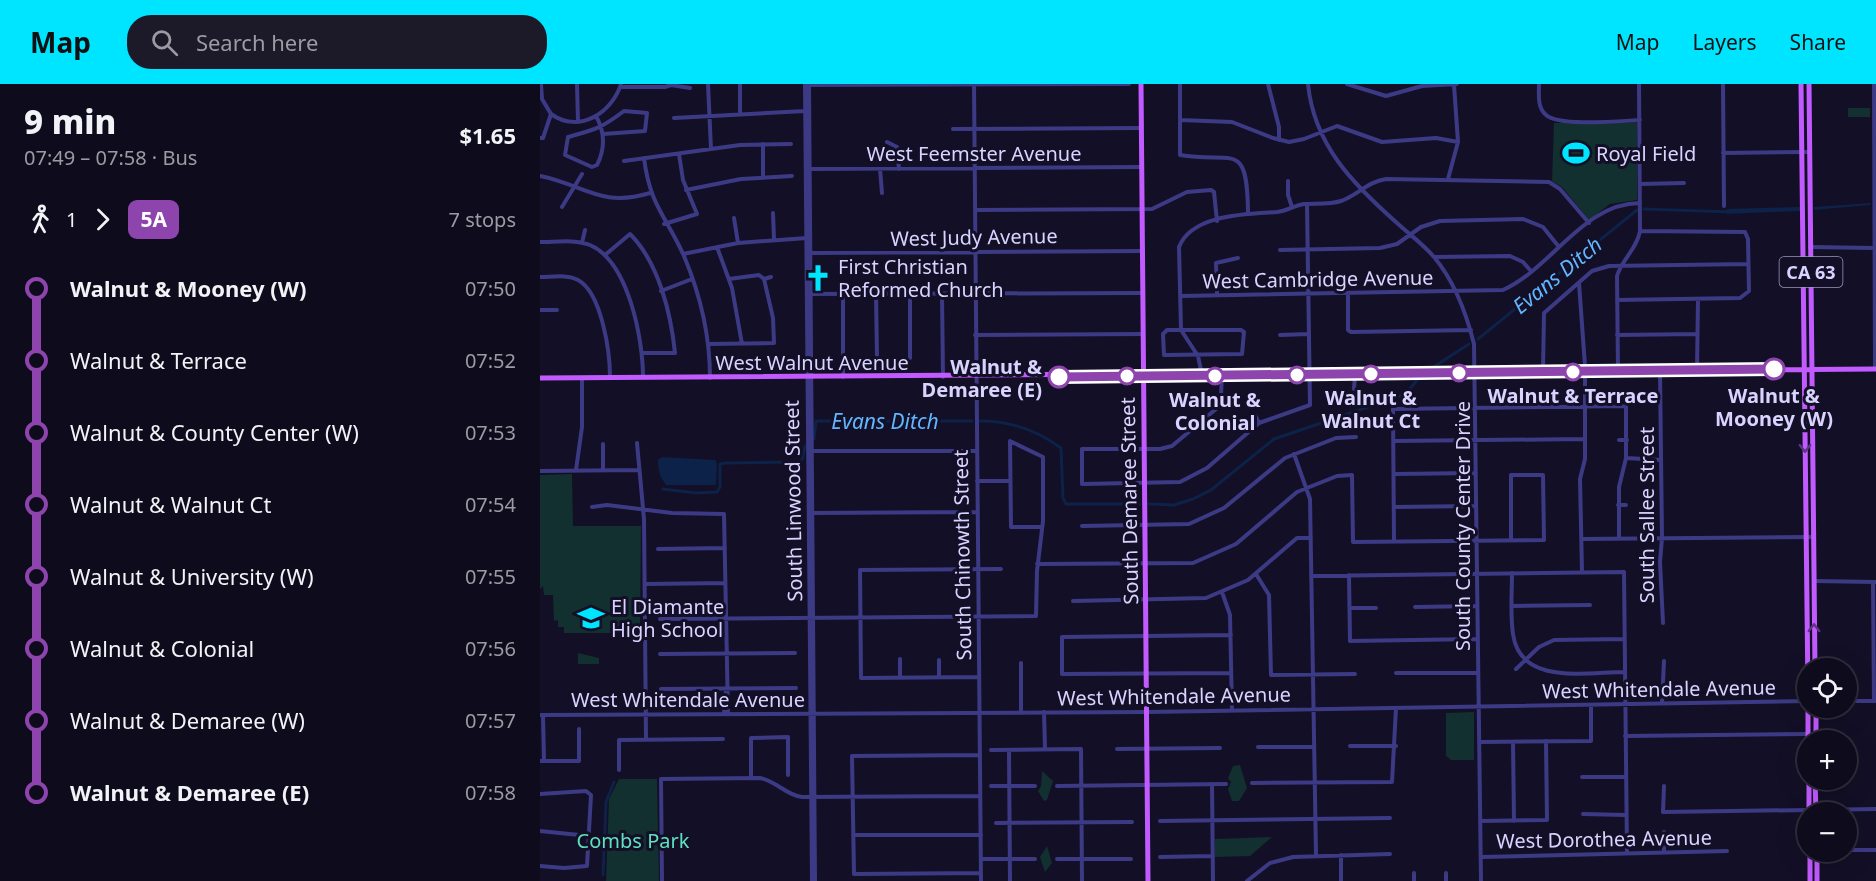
<!DOCTYPE html>
<html lang="en">
<head>
<meta charset="utf-8">
<style>
	:root { --surface:#0e0b1c; --page:#1c1929; --text:#f1f3f6; --muted:#9b9ba3; --line:#2e2b3b; --accent:#00e5ff }
	body { margin:0; font-family:"Noto Sans",sans-serif; background:var(--page); color:var(--text); height:100vh; display:flex; flex-direction:column; font-size:22px; white-space:nowrap }
	* { box-sizing:border-box; margin:0 }
	p { font-size:20px; color:var(--muted) }
	.icon { flex:none; width:33px; height:33px; fill:none; stroke:currentColor; stroke-width:2; stroke-linecap:round; stroke-linejoin:round }
	.map { position:relative; flex:1; overflow:hidden }
	.drawer { display:flex; flex-direction:column; background:var(--surface); width:540px }
	.drawer>* { flex:none }
	.badge { padding:0 12px; border-radius:9px; font-size:21px; line-height:39px }
	.buttons { position:absolute; left:1257px; top:574px; display:grid; gap:12px }
	.buttons a { display:grid; place-items:center; width:60px; height:60px; border-radius:50%; background:var(--surface); box-shadow:0 6px 24px #0002,0 0 0 2px var(--line); font-size:30px }
	.map>.badge { position:absolute; translate:-50% -50%; box-shadow:0 0 0 3px #fff }
	.legs { display:flex; align-items:center; gap:9px; height:66px; padding:0 24px; font-size:20px }
	.legs p { margin-inline-start:auto }
	.headline { display:flex; align-items:center; justify-content:space-between; height:102px; padding:0 24px }
	h1 { font-size:33px; font-weight:800; line-height:45px }
	ul { padding:0 24px; list-style:none }
	li { display:flex; align-items:center; gap:21px; height:72px; font-size:22px }
	li i { display:grid; place-items:center; width:9px; height:100%; margin:0 8px; background:currentColor }
	li i::after { content:''; width:15px; height:15px; margin:-8px; border:4px solid; border-radius:50%; background:var(--surface) }
	li p { margin-inline-start:auto }
	li:first-child i { background:linear-gradient(#0000 50%,currentColor 0) }
	li:last-child i { background:linear-gradient(currentColor 50%,#0000 0) }
	header { display:flex; align-items:center; gap:36px; box-sizing:border-box; height:84px; padding:0 30px; background:var(--accent); color:#111 }
	header strong { font-size:28px }
	nav { display:flex; gap:33px; margin-inline-start:auto; font-size:21px }
	.search { width:420px; height:54px; background:var(--page); display:flex; align-items:center; gap:15px; box-sizing:border-box; padding:0 21px; border-radius:24px; color:var(--muted); font-size:22px }
	main { display:flex; flex:1; min-height:0 }
	.map>svg:first-child { display:block }
	.green { fill:#12302f }
	.water { fill:#0c2248 }
	.lines { fill:none; stroke-linecap:round; stroke-linejoin:round }
	.canal { stroke:#0c2248; stroke-width:3 }
	.minor { stroke:#3d3a85; stroke-width:4 }
	.major { stroke:#c25bff; stroke-width:5 }
	.oneway { stroke:#623188 }
	.line-1-casing { stroke:#fff; stroke-width:14 }
	.line-1 { stroke:#8e44ad; stroke-width:9 }
	.stop-1-dot { fill:#fff; stroke:#8e44ad; stroke-width:3 }
	.labels { text-anchor:middle; dominant-baseline:central; stroke-width:6; stroke-linejoin:round; paint-order:stroke }
	.shield { fill:#130f26; stroke:#9e99be; stroke-width:1.5 }
	.shield-label { font-size:18px; font-weight:bold; fill:#d9d4ff }
	.street-label { font-size:20px; fill:#d9d4ff; stroke:#130f26 }
	.poi-label { font-size:20px; fill:#d9d4ff; stroke:#130f26; text-anchor:start }
	.stop-label { font-size:20px; font-weight:bold; fill:#d9d4ff; stroke:#130f26 }
	.park-label { font-size:20px; fill:#5fe0c0; stroke:#130f26 }
	.water-label { font-size:21px; font-style:italic; fill:#62b6ff; stroke:#130f26 }
</style>
</head>
<body>
<header>
<strong>Map</strong>
<div class="search"><svg class="icon" aria-label="search" viewBox="0 0 24 24"><circle cx="10" cy="10" r="6"/><path d="M15 15l6 6"/></svg>Search here</div>
<nav><a>Map</a><a>Layers</a><a>Share</a></nav>
</header>
<main>
<section class="drawer">
<div class="headline"><div><h1>9 min</h1><p>07:49 – 07:58 · Bus</p></div><b>$1.65</b></div>
<div class="legs"><svg class="icon" aria-label="walk" viewBox="0 0 24 24"><circle cx="13" cy="4" r="2"/><path d="M13 8l-2 6 4 7M11 14l-3 7M7 12l3-4h3l4 4"/></svg>1<svg class="icon" aria-label="forward" viewBox="0 0 24 24"><path d="M9 5l7 7-7 7"/></svg><b class="badge" style="background:#8e44ad;color:#fff">5A</b><p>7 stops</p></div>
<ul>
<li><i style="color:#8e44ad"></i><b>Walnut &amp; Mooney (W)</b><p>07:50</p></li>
<li><i style="color:#8e44ad"></i><span>Walnut &amp; Terrace</span><p>07:52</p></li>
<li><i style="color:#8e44ad"></i><span>Walnut &amp; County Center (W)</span><p>07:53</p></li>
<li><i style="color:#8e44ad"></i><span>Walnut &amp; Walnut Ct</span><p>07:54</p></li>
<li><i style="color:#8e44ad"></i><span>Walnut &amp; University (W)</span><p>07:55</p></li>
<li><i style="color:#8e44ad"></i><span>Walnut &amp; Colonial</span><p>07:56</p></li>
<li><i style="color:#8e44ad"></i><span>Walnut &amp; Demaree (W)</span><p>07:57</p></li>
<li><i style="color:#8e44ad"></i><b>Walnut &amp; Demaree (E)</b><p>07:58</p></li>
</ul>
</section>
<div class="map">
<svg width="1336" height="797" viewBox="0 0 1336 797">
	<rect width="100%" height="100%" fill="#130f26"/>
	<path class="green" d="M1308,24H1330V33H1308Z
		M1014,39H1097V116L1070,120L1049,136L1022,103L1012,97Z
		M32,390L33,442H101L100,549H24V543H18V536L14,537L13,511H4L3,502L0,505V391Z
		M38,569L59,574V580H38Z
		M934,628V676H911L906,672V629Z
		M700,681L707,704L699,717H692L688,705L691,698L688,694L693,682Z
		M502,687L513,697L507,716L504,717L498,707L501,702Z
		M79,695H117L119,797H66L69,715Z
		M732,753L710,772L675,773V755Z
		M507,762L512,779L505,788L500,773Z"/>
	<path class="water" d="M1331,119L1330,121L1274,126V123Z
		M1260,123V127L1187,130V125Z
		M122,373L175,376L177,379L176,401H126C120,393 118,387 118,376Z"/>
	<g class="lines">
		<path class="canal" d="M1104,125L1191,128
			M938,255L1097,126
			M892,284L929,260
			M440,337C469,337 497,346 521,364L523,414L526,420H599
			M274,355L276,337H432
			M186,379L259,378L262,376L265,362
			M123,405L156,409L177,408L180,403V380L185,379
			M609,420L634,421L653,415L671,406L734,355L858,313L868,307L879,294
			M63,791L66,718L74,698"/>
		<path class="minor" d="M37,0L38,38
			M168,0L171,65
			M200,0V28
			M265,0L272,797
			M269,0L275,797
			M434,0L441,797
			M640,0V71C694,80 707,55 708,128
			M728,0L739,43V56
			M768,0C774,61 813,100 857,139C869,150 883,160 894,173C915,198 926,228 934,260L941,797
			M807,0L846,12L882,2L917,0
			M999,0C999,11 997,23 1006,31C1020,43 1080,37 1100,36
			M1183,0L1184,122
			M1334,0L1335,285
			M269,1L589,0
			M80,3H125L131,1L150,4
			M11,30C39,50 72,29 81,0
			M56,32C65,48 65,65 57,81L52,83L25,71L28,53C56,45 60,45 84,27L107,29L105,47L63,50
			M134,34L265,27
			M640,36L692,38L733,54L749,58L764,55L797,42L842,58L896,54L918,58
			M413,45L601,44
			M0,54H3L11,30L2,15L1,0
			M347,58L357,63L359,85
			M1183,69L1269,68
			M104,74C110,122 126,132 144,172C160,210 170,252 170,294
			M84,77L200,61L251,60
			M269,85L602,83
			M340,85L342,109
			M0,92C45,101 60,124 110,109
			M223,93V60
			M908,95L918,58L914,1
			M748,97V111L752,123
			M1100,100L1144,99
			M146,106L201,95L252,92
			M22,123L42,90
			M435,126L612,125L647,108L671,106L674,108L677,137
			M233,129L234,155
			M194,134L198,159
			M124,140L157,130L143,96L139,70
			M0,158C16,158 35,155 50,161C89,178 103,256 103,293
			M42,159L45,146
			M177,163L192,204L202,260
			M1270,163L1334,164
			M740,166L840,164L857,160L881,143L900,137L983,135L1003,143L1019,163
			M270,169L603,167
			M143,170L198,159L267,154
			M65,171L90,150C119,179 131,230 135,269H102
			M894,173L970,172L983,178L991,187
			M0,193C12,193 27,190 38,196C62,209 70,269 70,293
			M189,195L219,191L224,195L231,193
			M1039,199L1045,282V375L1040,395L1042,488
			M121,207L152,195
			M267,210L603,209
			M303,210V293
			M336,210L337,274
			M370,210V274
			M402,210L403,293
			M677,210L676,179L698,174
			M808,210V246L811,248L931,246
			M641,212L963,206C1012,184 1043,119 1100,119
			M1077,216L1200,214L1209,207L1208,155L1205,148L1100,147
			M0,226H17
			M627,246H701L704,248L702,270L624,271L623,250Z
			M435,251L603,250
			M740,251L769,250
			M1077,251L1157,250
			M168,260L234,259L233,234L224,195
			M1157,286L1158,215
			M1003,287L1004,229L1052,187L1069,182L1208,180
			M1078,287L1077,192C1082,175 1097,165 1100,147L1099,0
			M1120,287L1122,454L1120,478L1123,539
			M662,291L658,272L641,246L639,163C652,130 707,130 737,128C747,127 755,121 764,120C776,119 789,121 801,117C818,111 827,98 846,95L1009,98L1020,105L1049,139
			M682,291L681,311L676,325L632,362L620,365H542V400L640,398L667,384L719,339L770,321L767,120
			M814,305L815,290
			M715,331L719,339
			M1079,356H1087
			M854,357L1044,355
			M97,359L104,435L106,656
			M63,360V386
			M269,367H436
			M754,370L770,415L776,771
			M1086,374L1121,376
			M36,386L42,343V294
			M0,387L99,386
			M854,390L936,389
			M437,397H470
			M1078,421H1086
			M52,423L67,421L132,429L184,430L188,630
			M854,423L936,422
			M269,429L437,428
			M542,442L649,440L684,424L745,374L796,354L816,353
			M1042,455L1273,453
			M1079,455V403L1086,374V310
			M854,458L853,325L1086,322
			M118,465L185,464
			M497,480L653,479L696,460L757,408L797,392L812,391L813,458L1004,456L1003,391H971V456
			M972,489C972,509 970,530 973,550C980,602 1047,588 1084,588
			M716,490L729,511L731,591L815,590
			M809,491L810,557L938,555
			M771,492L1084,488L1087,768
			M1274,497L1336,498
			M1333,498L1334,617
			M105,500L185,499
			M682,508L690,531L692,627
			M533,517L666,514L708,496L757,454H771
			M972,522L1050,521
			M875,523L937,522
			M810,524H836
			M120,535L496,532L497,487L503,437V373L470,357L471,443H502
			M691,551L522,553V590L691,589
			M120,570L255,569
			M360,575V594
			M399,576V593
			M481,579V628
			M976,585L999,563L1014,556L1084,555
			M856,589H938
			M439,593L321,594L320,486L461,485
			M121,605L256,604
			M1306,617H1335
			M1122,619L1124,577
			M504,628L505,665
			M184,630L186,605
			M0,631L607,628L1268,617
			M3,631L4,677
			M1085,652L1268,650
			M939,658L1051,657V622
			M973,658L974,737
			M810,662H856
			M718,663H774
			M577,665L680,664
			M451,666L541,665L542,797
			M469,666L470,797
			M440,671L312,672L314,790L441,789
			M0,677H39V645
			M79,686V656L183,655
			M1042,693H1085
			M211,694V654L248,653V691
			M712,699L852,698L856,624
			M672,700L673,797
			M451,702H495
			M517,702L686,700
			M1124,702L1123,728L1336,725
			M0,710L46,707L51,711L47,782L24,784L0,782
			M1043,730L1086,731
			M620,737L850,734
			M940,737L1007,736L1006,657
			M456,739L592,738
			M0,747L49,752
			M1124,748V767
			M313,751H441
			M1306,766H1336
			M801,771V797
			M620,773L673,772
			M941,773L1187,767
			M441,775H495
			M517,775H591
			M874,789V797
			M906,789V797
			M122,797L121,695L220,694C237,697 245,711 262,713L440,712
			M707,797L730,779L753,773L850,770"/>
		<path class="major" d="M601,0L608,797
			M1261,0L1268,609
			M1269,0L1275,585
			M0,294L1336,285
			M1268,624V657
			M1276,624V657
			M1269,696V729
			M1275,696L1276,729
			M1270,768V797
			M1277,768V797"/>
	</g>
	<defs><path id="oneway-chevron" d="M-2-3.5L2.5 0L-2 3.5" fill="none" stroke-width="1.6" stroke-linecap="round" stroke-linejoin="round" transform="scale(1.5)"/></defs>
	<g class="oneway">
		<use href="#oneway-chevron" transform="translate(1265 364) rotate(89)"/>
		<use href="#oneway-chevron" transform="translate(1274 544) rotate(-90)"/>
	</g>
	<g class="lines">
		<defs>
			<path id="line-1" d="M519,293L1234,285"/>
		</defs>
		<use href="#line-1" class="line-1-casing"/>
		<use href="#line-1" class="line-1"/>
	</g>
	<defs>
		<symbol id="stadium-bare" viewBox="-9 -9 18 18"><path d="M0-5a6.5 5 0 1 0 0 10a6.5 5 0 1 0 0-10ZM-3.5-1.8h7v3.6h-7Z" fill="#00e5ff" stroke="#130f26" stroke-width="2.5" paint-order="stroke"/></symbol>
		<symbol id="church-bare" viewBox="-9 -9 18 18"><path d="M-1.2-6h2.4v3.5h3.3v2.4h-3.3V6h-2.4V-.1h-3.3v-2.4h3.3Z" fill="#00e5ff" stroke="#130f26" stroke-width="2.5" paint-order="stroke"/></symbol>
		<symbol id="school-bare" viewBox="-9 -9 18 18"><path d="M0-5L7-2L0 1L-7-2ZM-4 1L0 2.5L4 1V4Q0 6-4 4Z" fill="#00e5ff" stroke="#130f26" stroke-width="2.5" paint-order="stroke"/></symbol>
	</defs>
	<g fill-rule="evenodd">
		<use href="#stadium-bare" x="1017" y="50" width="38" height="38"/>
		<use href="#church-bare" x="259" y="175" width="38" height="38"/>
		<use href="#school-bare" x="32" y="515" width="38" height="38"/>
	</g>
	<g class="stop-1-dot">
		<circle cx="1234" cy="285" r="10"/>
		<circle cx="1033" cy="288" r="8"/>
		<circle cx="919" cy="289" r="8"/>
		<circle cx="831" cy="290" r="8"/>
		<circle cx="757" cy="291" r="8"/>
		<circle cx="587" cy="292" r="8"/>
		<circle cx="675" cy="292" r="8"/>
		<circle cx="519" cy="293" r="10"/>
	</g>
	<g class="labels">
		<rect class="shield" x="1239.5" y="173" width="63" height="30" rx="4.5"/>
		<g class="shield-label">
			<text x="1271" y="188">CA 63</text>
		</g>
		<g class="street-label">
			<text x="434" y="69">West Feemster Avenue</text>
			<text transform="translate(434 153) rotate(-1)">West Judy Avenue</text>
			<text transform="translate(778 195) rotate(-1)">West Cambridge Avenue</text>
			<text x="272" y="278">West Walnut Avenue</text>
			<text transform="translate(253 417) rotate(-91)">South Linwood Street</text>
			<text transform="translate(589 417) rotate(-91)">South Demaree Street</text>
			<text transform="translate(1106 431) rotate(-90)">South Sallee Street</text>
			<text transform="translate(922 442) rotate(-90)">South County Center Drive</text>
			<text transform="translate(422 471) rotate(-91)">South Chinowth Street</text>
			<text transform="translate(1119 605) rotate(-1)">West Whitendale Avenue</text>
			<text transform="translate(634 612) rotate(-1)">West Whitendale Avenue</text>
			<text x="148" y="615">West Whitendale Avenue</text>
			<text transform="translate(1064 755) rotate(-1)">West Dorothea Avenue</text>
		</g>
		<g class="poi-label">
			<text x="1056" y="69">Royal Field</text>
			<text x="298" y="182">First Christian<tspan x="298" dy="23">Reformed Church</tspan></text>
			<text x="71" y="522">El Diamante<tspan x="71" dy="23">High School</tspan></text>
		</g>
		<g class="stop-label">
			<text x="502" y="282" text-anchor="end">Walnut &amp;<tspan x="502" dy="23">Demaree (E)</tspan></text>
			<text x="1033" y="311">Walnut &amp; Terrace</text>
			<text x="1234" y="311">Walnut &amp;<tspan x="1234" dy="23">Mooney (W)</tspan></text>
			<text x="831" y="313">Walnut &amp;<tspan x="831" dy="23">Walnut Ct</tspan></text>
			<text x="675" y="315">Walnut &amp;<tspan x="675" dy="23">Colonial</tspan></text>
		</g>
		<g class="park-label">
			<text x="93" y="756">Combs Park</text>
		</g>
		<g class="water-label">
			<text transform="translate(1017 191) rotate(-39)">Evans Ditch</text>
			<text x="345" y="337">Evans Ditch</text>
		</g>
	</g>
</svg>
<div class="buttons">
<a><svg class="icon" aria-label="locate" viewBox="0 0 24 24"><circle cx="12" cy="12" r="6"/><path d="M12 2v4M12 18v4M2 12h4M18 12h4"/></svg></a>
<a>+</a>
<a>−</a>
</div>
</div>
</main>
</body>
</html>
